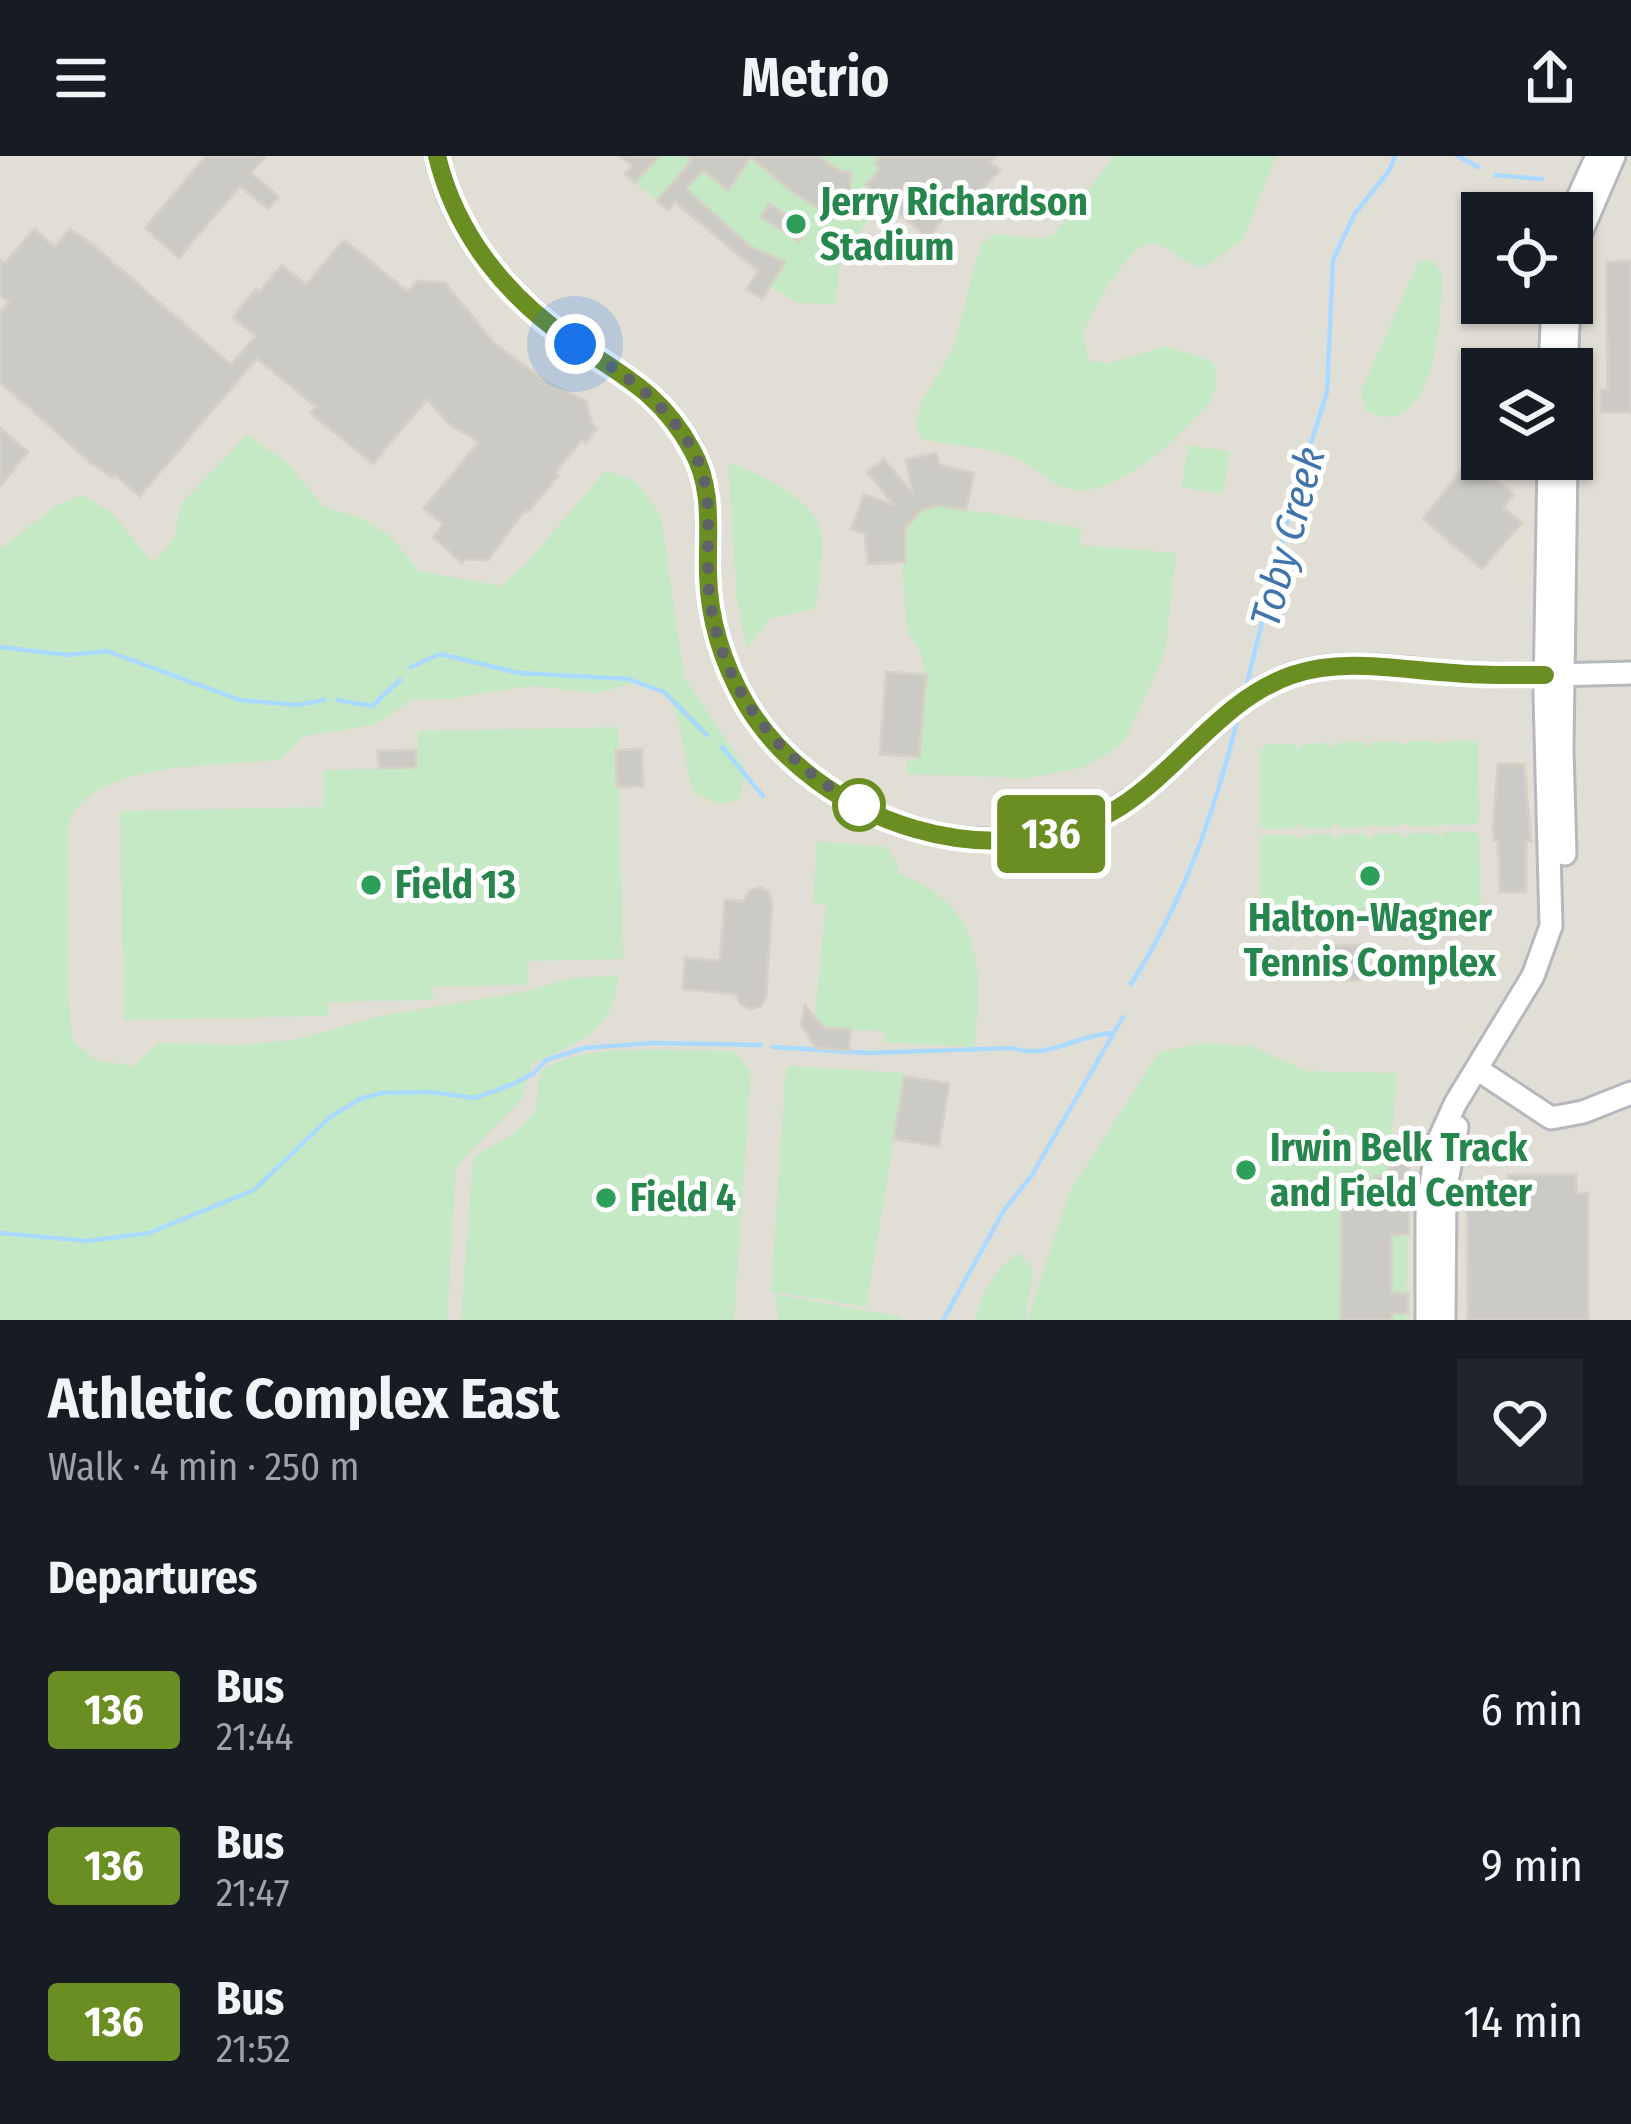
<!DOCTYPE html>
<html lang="en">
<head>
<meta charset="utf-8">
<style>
	:root { --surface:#171b24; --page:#20242c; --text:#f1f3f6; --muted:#9ea1a6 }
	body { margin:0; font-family:"Fira Sans Condensed",sans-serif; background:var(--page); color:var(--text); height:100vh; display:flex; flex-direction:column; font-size:45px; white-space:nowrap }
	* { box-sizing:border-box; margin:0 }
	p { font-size:39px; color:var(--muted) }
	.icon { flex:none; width:66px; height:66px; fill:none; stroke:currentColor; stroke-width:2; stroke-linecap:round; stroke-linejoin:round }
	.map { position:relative; height:1164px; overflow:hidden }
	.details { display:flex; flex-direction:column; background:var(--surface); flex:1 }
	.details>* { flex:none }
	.badge { padding:0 24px; border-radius:9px; font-size:42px; line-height:78px }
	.controls { position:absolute; left:1461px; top:36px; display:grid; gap:24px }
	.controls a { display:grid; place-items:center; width:132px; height:132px; border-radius:0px; background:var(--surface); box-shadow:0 3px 9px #0004; font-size:60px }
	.you { position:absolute; width:60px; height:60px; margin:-30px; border:9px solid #fff; border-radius:50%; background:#1a73e8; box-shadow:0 0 0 18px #1a73e833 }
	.map>.badge { position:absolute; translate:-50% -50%; box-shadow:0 0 0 6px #fff }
	h2 { padding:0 48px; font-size:45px; line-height:108px }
	.round { display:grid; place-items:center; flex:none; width:126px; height:126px; border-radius:0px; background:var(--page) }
	.headline { display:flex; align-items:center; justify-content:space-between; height:204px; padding:0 48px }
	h1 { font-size:57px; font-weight:700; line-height:90px }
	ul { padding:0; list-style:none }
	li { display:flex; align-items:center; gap:36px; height:156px; padding:0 48px }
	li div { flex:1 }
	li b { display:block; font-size:45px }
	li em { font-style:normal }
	li .badge { min-width:132px; font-weight:700; text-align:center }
	header { display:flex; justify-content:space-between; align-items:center; height:156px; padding:0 48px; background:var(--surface); font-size:54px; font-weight:700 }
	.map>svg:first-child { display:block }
	.education { fill:#e1ded6; fill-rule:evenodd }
	.green { fill:#c5e8c5 }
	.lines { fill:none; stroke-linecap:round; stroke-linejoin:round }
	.stream { stroke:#aadaff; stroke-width:4.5 }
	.building { fill:#cccac5; stroke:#d6d1c6; stroke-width:3 }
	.minor-casing { stroke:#b5b8bc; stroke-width:27 }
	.minor { stroke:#fff; stroke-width:21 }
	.line-casing { stroke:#fff; stroke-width:27 }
	.line { stroke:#6b8e23; stroke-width:18 }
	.walk { stroke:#5f6368; stroke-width:12; stroke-dasharray:0 21.6 }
	.leisure-dot { fill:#2e9e5b; stroke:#fff; stroke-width:4.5 }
	.stop-dot { fill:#fff; stroke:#6b8e23; stroke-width:6 }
	.labels { text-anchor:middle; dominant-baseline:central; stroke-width:10; stroke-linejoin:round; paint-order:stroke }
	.leisure-label { font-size:39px; font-weight:bold; fill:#27864d; stroke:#fff; text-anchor:start }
	.water-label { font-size:42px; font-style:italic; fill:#4174aa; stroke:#fff }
</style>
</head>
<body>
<header><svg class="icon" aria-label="menu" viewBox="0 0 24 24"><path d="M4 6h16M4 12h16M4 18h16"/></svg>Metrio<svg class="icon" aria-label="share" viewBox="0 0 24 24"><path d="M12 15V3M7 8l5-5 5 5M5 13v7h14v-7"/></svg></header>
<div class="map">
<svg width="1631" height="1164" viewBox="0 0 1631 1164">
	<rect width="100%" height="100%" fill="#f1efe8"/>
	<path class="education" d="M0,0H1631V1164H0ZM1482,57H1572V147H1482ZM1482,213H1572V303H1482Z"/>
	<path class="green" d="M653,0H921L840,100L836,148L798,147L770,131L785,106L751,91L686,33L689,29L657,45L635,27L656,4Z
		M1114,0H1276L1243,84L1203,112C1184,109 1170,88 1152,87C1128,86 1092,157 1083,176L1089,205L1109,207L1166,190L1213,206C1224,237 1209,248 1188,269C1163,296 1101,350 1061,330C1045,322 1031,308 1013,301C985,291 951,289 922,283L916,267L922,245L953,192L981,88L996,78L1041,83L1053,79Z
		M1424,104H1432L1442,119C1442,162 1434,292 1365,254L1361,235L1418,107Z
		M247,279L286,306L324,351L359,361L390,380L419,415L501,430L525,409L606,314L635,325L661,359L684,521L745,612L740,644L718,648L692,635L679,567L669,538L642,525L597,537L531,530L447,543L412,544L374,569L303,580L280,604C225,610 101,604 71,661C65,674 69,718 68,735C67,786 66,834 73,885L95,904L134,910L158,887L246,889L298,883L380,860L529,835L567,823L618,819C615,878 577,886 532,908L522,943L456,1010L447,1164H0V393L57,349L82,339L112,357L153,407L174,383L181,348Z
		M1188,289L1230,296L1223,338L1182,331Z
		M728,306C759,318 809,340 821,374C826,390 817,433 816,452L769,463L747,494L737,443Z
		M938,349L1081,372L1080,389L1176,397L1165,496L1128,579L1119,590L1085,611L1029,622L906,618L907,603H919L926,519L921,497L907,475L902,407L908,367L921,354Z
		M618,571L623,803L528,805V829L433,830V844L328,846V860L124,864L120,655L323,651V614L418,612V575Z
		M1473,584L1478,589L1479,665L1475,669H1445L1440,665L1436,670H1410L1405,666L1401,670L1375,671L1370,667L1365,671L1340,672L1334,667L1330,672H1304L1299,668L1295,672L1265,673L1259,668V597L1267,588H1293L1298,593L1303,588L1328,587L1333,592L1338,587L1363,586L1368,591L1374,586H1399L1404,590L1409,585H1434L1439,590L1444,585Z
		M1445,676H1475L1479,681L1481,757L1477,761H1446L1442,757L1437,761L1411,762L1406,758L1402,762H1376L1371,759L1367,763H1340L1336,759L1331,763L1305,764L1301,760L1296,764L1270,765L1260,755L1259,685L1265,679H1295L1300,683L1305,679L1329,678L1335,683L1340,678H1365L1370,683L1375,678L1400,677L1406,682L1411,677H1435L1440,681Z
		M817,685L887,691L899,711L897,717C983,749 984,811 974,891L885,886L883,875L824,872L815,861L826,749L813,747Z
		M1203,887L1251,890L1306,915L1397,917L1391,990L1409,991L1406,1164H1027L1069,1037L1159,896Z
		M734,895L751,915L734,1164H461L473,1001L512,979L535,956L540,916C575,885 686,895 734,895Z
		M786,910L905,917L866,1151L771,1135Z
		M1020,1097L1033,1115L1025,1164H975C982,1138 995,1110 1020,1097Z
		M775,1138L901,1161L899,1164H778Z"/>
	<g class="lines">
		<path class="stream" d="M1458,0L1478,11
			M1495,19L1542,23
			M0,491L68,499L107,495L240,544L297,549L324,544
			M411,511L440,498L519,517L628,523L664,536L707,579
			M1245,535L1291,350L1327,236L1333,104L1354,59L1389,15L1395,0
			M337,544L372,550L400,524
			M722,591L763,640
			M1131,828C1184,745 1216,653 1239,557
			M773,891L867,897L1012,892C1046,904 1075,880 1111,877
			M0,1077L87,1085L149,1077L254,1034L330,961L360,943L381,937L430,936L475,942L513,928L534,917L546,904L584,892L652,887L761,889
			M943,1164L1003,1056L1032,1019L1123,861"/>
	</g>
	<path class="building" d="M206,0H266L251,17L279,41L268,53L240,30L179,102L145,72Z
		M620,0H659L635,27L625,18L632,10Z
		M687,0H817L841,15L851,16L848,59L827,57L791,35L751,1L728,34L703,14L686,33L751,91L785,106L762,143L747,133L758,115L675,46L668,54L657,45L692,4Z
		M881,0H995L990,6L1000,14L975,42L965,34L928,82L866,29L880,12L875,7Z
		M769,48L807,72L799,85L761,61Z
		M34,73L55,91L70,73L93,89L231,209L256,180L233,161L256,133L259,136L282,109L306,129L344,84L408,136L418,125L445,127L494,187L545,225L586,245L592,269L597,273L585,287L582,284L555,317L558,320L528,356L525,354L488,404L465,403L462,407L433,381L443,368L424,352L479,286L449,268L427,243L373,308L311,257L316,251L257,202L140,340L115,319L113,322L90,306L0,226V156L9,146L0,139V104L5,107Z
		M1631,105V256H1601V234H1608L1606,106Z
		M0,272L28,296L0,330Z
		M936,297L939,309L974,317L966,354L938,349L921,354L905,373V406L868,408L865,378L851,373L864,339L895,350L867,316L884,303L913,338L906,303Z
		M1471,302L1514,339L1503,351L1522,367L1482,413L1423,363Z
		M886,516L926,519L919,601L880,598Z
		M642,593L643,630L617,631L616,594Z
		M416,594V611L379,612L378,595Z
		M1498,608H1524L1531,685H1526V736H1500L1498,685H1494L1493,673Z
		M760,731L769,736L772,748L766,840L761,850L750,853L740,848L736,838L683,833L685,802L720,805L725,744L744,745L749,735Z
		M1328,789H1360V824H1329Z
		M805,850L824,872L850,873L849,894L817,892L801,869Z
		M904,920L949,928L939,990L894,983Z
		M1388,991H1409V1078L1391,1079V1137H1408V1157H1392V1164H1341L1342,1025H1376L1375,1020H1388Z
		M1508,1019H1576V1037H1588V1164H1468L1467,1034H1508Z"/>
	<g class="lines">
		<defs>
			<path id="minor" d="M437,0C455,79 507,140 573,186C622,219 661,238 692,293C716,338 705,387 709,435C712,477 728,518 750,554C823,669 997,724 1117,652C1182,614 1223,540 1297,517C1351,501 1412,515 1468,518C1522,521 1577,518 1631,517
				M1571,57L1597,0
				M1572,128L1580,79L1614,0
				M1550,213L1553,147
				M1566,213L1569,147
				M1565,698L1562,594L1566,303
				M1477,913L1551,962L1583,956L1631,937
				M1427,1164V1057L1437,988L1455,948L1533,820L1551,770L1545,539L1549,303
				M1444,1164L1445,1036L1457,971"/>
		</defs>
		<use href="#minor" class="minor-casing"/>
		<use href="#minor" class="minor"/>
	</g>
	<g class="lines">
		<defs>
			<path id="line" d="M437,0C456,79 507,141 573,186C623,220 662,238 692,294C714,333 707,376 708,418C709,464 723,508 746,548C817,667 998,727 1120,651C1181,612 1222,543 1292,519C1343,501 1401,514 1454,517C1484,520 1514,519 1545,519"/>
		</defs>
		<use href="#line" class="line-casing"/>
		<use href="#line" class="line"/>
		<path class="walk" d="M575,188C624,218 667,245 695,298C713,335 707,375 708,415C710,519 771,601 859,649"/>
	</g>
	<g class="leisure-dot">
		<circle cx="796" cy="68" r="12"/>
		<circle cx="1370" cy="720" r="12"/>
		<circle cx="371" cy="729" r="12"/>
		<circle cx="1246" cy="1014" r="12"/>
		<circle cx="606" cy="1042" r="12"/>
	</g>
	<circle class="stop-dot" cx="859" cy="649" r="24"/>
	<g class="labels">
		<g class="leisure-label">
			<text x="820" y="46">Jerry Richardson<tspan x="820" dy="45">Stadium</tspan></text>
			<text x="395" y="729">Field 13</text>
			<text x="1370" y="762" text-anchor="middle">Halton-Wagner<tspan x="1370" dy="45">Tennis Complex</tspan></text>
			<text x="1270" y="992">Irwin Belk Track<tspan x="1270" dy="45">and Field Center</tspan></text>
			<text x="630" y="1042">Field 4</text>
		</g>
		<g class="water-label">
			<text transform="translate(1288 381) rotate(-75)">Toby Creek</text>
		</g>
	</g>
</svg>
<div class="controls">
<a><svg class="icon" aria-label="locate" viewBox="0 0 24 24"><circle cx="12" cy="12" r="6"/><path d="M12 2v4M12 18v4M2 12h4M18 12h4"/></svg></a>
<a><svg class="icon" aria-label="layers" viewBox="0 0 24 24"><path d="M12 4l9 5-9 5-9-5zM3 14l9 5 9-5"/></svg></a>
</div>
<div class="you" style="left:575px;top:188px"></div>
<b class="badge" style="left:1051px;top:678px;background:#6b8e23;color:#fff">136</b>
</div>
<section class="details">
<div class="headline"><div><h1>Athletic Complex East</h1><p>Walk · 4 min · 250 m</p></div><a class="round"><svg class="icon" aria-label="heart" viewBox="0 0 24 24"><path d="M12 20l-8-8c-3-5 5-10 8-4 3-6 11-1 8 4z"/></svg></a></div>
<h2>Departures</h2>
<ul>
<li><span class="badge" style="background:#6b8e23;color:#fff">136</span><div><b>Bus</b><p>21:44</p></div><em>6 min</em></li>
<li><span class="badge" style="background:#6b8e23;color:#fff">136</span><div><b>Bus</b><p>21:47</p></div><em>9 min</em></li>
<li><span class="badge" style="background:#6b8e23;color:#fff">136</span><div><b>Bus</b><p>21:52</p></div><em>14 min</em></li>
</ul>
</section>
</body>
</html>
